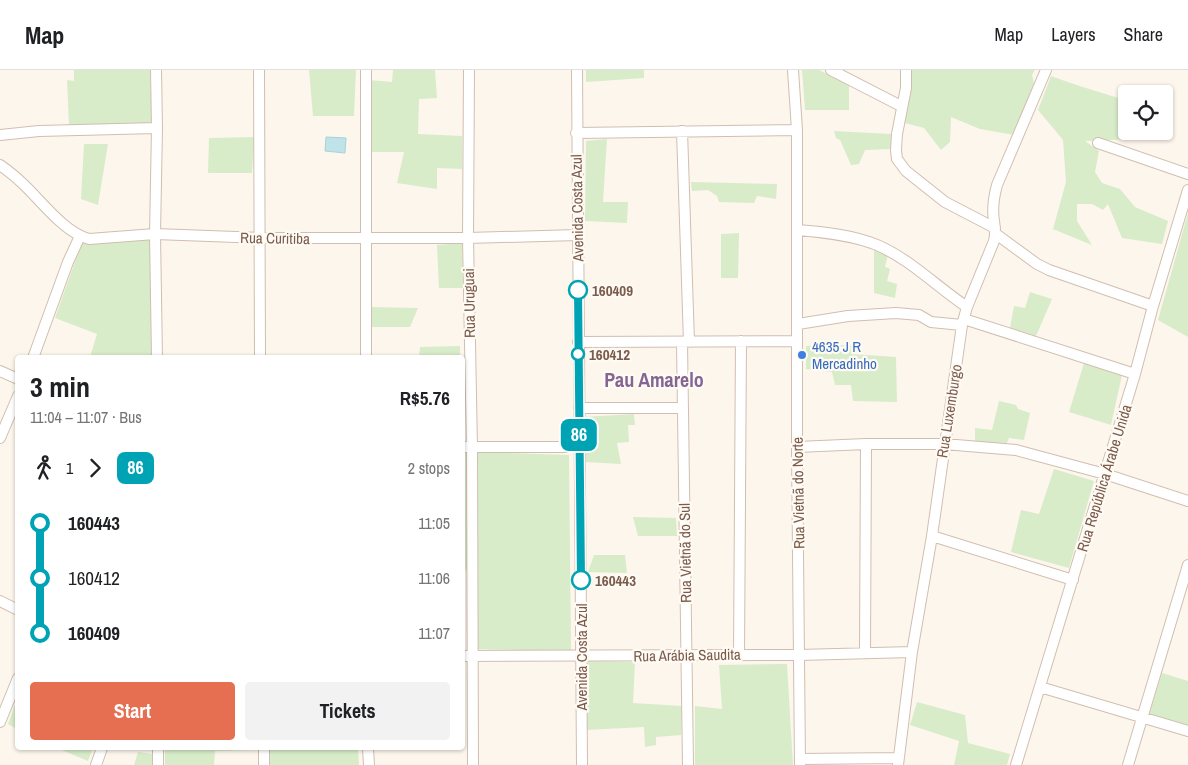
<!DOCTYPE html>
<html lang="en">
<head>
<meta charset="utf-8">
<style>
	:root { --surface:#fff; --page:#f2f2f2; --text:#202124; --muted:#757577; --line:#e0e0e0; --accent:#e76f51 }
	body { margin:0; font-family:"Archivo Narrow",sans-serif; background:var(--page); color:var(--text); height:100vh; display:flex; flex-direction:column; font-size:19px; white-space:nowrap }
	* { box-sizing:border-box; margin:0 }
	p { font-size:16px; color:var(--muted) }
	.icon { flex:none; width:28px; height:28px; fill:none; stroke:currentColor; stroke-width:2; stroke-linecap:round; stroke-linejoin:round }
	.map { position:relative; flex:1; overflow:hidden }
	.sheet { position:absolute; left:15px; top:285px; width:450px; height:395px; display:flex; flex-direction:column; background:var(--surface); border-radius:5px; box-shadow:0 1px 4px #0004 }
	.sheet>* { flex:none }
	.badge { padding:0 10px; border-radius:8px; font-size:18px; line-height:32px }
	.tools { position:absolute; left:1118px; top:15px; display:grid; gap:10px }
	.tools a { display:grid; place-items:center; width:55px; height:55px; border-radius:5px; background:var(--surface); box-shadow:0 1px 4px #0004; font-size:25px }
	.map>.badge { position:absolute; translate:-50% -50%; box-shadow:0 0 0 2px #fff }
	.legs { display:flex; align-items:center; gap:8px; height:55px; padding:0 15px; font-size:16px }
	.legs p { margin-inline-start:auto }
	.headline { display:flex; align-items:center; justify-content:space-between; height:85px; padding:0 15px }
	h1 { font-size:28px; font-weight:700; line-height:38px }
	.cta { display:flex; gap:10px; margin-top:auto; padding:10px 15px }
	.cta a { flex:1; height:58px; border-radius:5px; background:var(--accent); color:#fff; font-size:20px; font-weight:700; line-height:58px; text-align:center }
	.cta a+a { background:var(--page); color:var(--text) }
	ul { padding:0 15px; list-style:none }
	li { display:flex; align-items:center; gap:18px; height:55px; font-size:19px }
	li i { display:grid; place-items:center; width:8px; height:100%; margin:0 6px; background:currentColor }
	li i::after { content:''; width:12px; height:12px; margin:-6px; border:4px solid; border-radius:50%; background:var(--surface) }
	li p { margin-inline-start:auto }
	li:first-child i { background:linear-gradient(#0000 50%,currentColor 0) }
	li:last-child i { background:linear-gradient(currentColor 50%,#0000 0) }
	header { display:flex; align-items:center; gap:30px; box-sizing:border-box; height:70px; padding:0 25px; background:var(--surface); border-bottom:1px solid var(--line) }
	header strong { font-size:24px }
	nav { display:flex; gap:28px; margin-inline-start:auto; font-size:18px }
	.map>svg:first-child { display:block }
	.green { fill:#d8ecc9 }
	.water { fill:#bfe3e8; stroke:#a5d3da }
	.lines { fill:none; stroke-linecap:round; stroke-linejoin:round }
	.minor-casing { stroke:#d1beb0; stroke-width:12 }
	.minor { stroke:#fff; stroke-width:10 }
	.line-1-casing { stroke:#fff; stroke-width:11 }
	.line-1 { stroke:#00a3b4; stroke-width:8 }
	.stop-1-dot { fill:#fff; stroke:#00a3b4; stroke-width:2.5 }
	.shop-dot { fill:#3f7fe0; stroke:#fffaf3; stroke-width:2 }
	.labels { text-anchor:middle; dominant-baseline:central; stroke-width:4.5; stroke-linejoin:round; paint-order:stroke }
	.street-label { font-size:15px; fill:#7a5c4d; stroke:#fffaf3 }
	.stop-label { font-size:15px; font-weight:bold; fill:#7a5c4d; stroke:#fffaf3; text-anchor:start }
	.shop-label { font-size:15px; fill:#366cbe; stroke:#fffaf3; text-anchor:start }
	.district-label { font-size:20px; font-weight:bold; fill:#846695; stroke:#fffaf3 }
</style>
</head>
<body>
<header>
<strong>Map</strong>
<nav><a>Map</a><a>Layers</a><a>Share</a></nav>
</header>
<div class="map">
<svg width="1188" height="695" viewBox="0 0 1188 695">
	<rect width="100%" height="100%" fill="#fdf6ec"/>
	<path class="green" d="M74,0H150L152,53L69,56L67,10L74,11Z
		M309,0H356L354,46H313Z
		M393,0H435L437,28L419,29L418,64L462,66V99L437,98V119L397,113L404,82H371L369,10L392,12Z
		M586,0H644V8L586,12Z
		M802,0H819L849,14V40H805Z
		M912,0H1035L1032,5L1034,13L1014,65L980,59L951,47L950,72L941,80L924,58L905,53Z
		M1051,6C1075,15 1100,22 1125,30L1126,28V61H1136L1134,69L1085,71L1099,81L1095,102L1102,113L1120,119L1135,137L1168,151L1162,174L1122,168L1108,134L1103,140L1092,134H1077V151L1092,175L1053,159L1066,112L1063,70L1038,40Z
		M834,61L891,64V79L865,80L859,94L851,95L840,70L836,68Z
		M254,67L252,103H208L209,68Z
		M607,69L603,132H628L627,153L585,151L586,71Z
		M84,74H108L98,135L81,129Z
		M691,112L777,114L776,129L757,126L754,133L719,132L717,126L708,120L692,121Z
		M1188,143V267L1158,250Z
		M739,163L738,208H721V164Z
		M152,170L151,287H90L97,264L55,248L82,172Z
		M462,173L463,218H439L437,175Z
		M874,178L888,184L885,197L890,199L887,211L897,214L895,228L874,223Z
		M1030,222L1052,229L1036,266L1010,258L1014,236L1025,238Z
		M370,237L418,238L410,257H370Z
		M853,275L852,284L896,287L897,332L853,331L851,315H835L832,302L806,299V276Z
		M460,276V287H419L420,277Z
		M1084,293L1122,305L1111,355L1069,342Z
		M999,331L1016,335L1018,339L1030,343L1024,370L1009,368L1006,375L975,371V358L992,360Z
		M634,344L635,355H628L629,372L617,373L621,394L585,392L583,347Z
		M463,382L467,383V500L463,501Z
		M476,382L569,385L571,581L476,579Z
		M1054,399L1094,411L1069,498L1011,482L1021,440L1039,444Z
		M633,447L676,448L677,466H638Z
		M594,485H625L627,503L588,502Z
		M586,591L635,592L633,633L682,636L681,665L656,667V675L645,677L644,657L586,660Z
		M787,594L793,695H695V636L722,639L719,595Z
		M1162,603L1188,611V656L1149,645Z
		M17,629L18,659H17L8,654Z
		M917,632L965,645L968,673L1010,684L1007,695H954L959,671L910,655Z
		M57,678H93L88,691Z
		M165,678H256V680L215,681L214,695H165Z
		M270,678H358L359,695H270Z
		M138,682L152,684V695H134Z"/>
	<path class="water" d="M326,67L346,68L345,83L325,81Z"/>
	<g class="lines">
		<defs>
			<path id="minor" d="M156,0L157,58L155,164L157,288
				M259,0L260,288
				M469,0L468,168L472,378L473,695
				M577,0L582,695
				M793,0L797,60V377L800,695
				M831,0L901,36
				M906,0V18L897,64L896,80L897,89L906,101L945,132L995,158
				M682,61L689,272
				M576,63L797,60
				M0,65L39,61L157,58
				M1098,73L1188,104
				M0,95C7,100 15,106 21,112C41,130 63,162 89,169L155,164L260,168H468L578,165
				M797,160C823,162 852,165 877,175C910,189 937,217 967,237
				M996,164L1037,194L1049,200L1153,236
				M964,249L1135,304
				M798,254L848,246L896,243L919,245L931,252L962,255
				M578,272L797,271
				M682,272L688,695
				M33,288L68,192L80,166
				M366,288V0
				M0,301L18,309
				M579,338H683
				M0,368L18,326
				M462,377H579
				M797,377L866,374H944L1016,380L1105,404L1188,431
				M932,466L1073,510
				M0,531L18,540
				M865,583L866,374
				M739,585L741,271
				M462,586L799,585L912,582
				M1040,617L1188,661
				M0,652L18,608
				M158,678V695
				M264,678V695
				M368,678L369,695
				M800,689L898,688
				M96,695L102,678
				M898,695L912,582L932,466L962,255L967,237L994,171C996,164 995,158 994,151C992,139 994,126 997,115L1046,0
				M1016,695L1135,304L1153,236L1188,120
				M1128,695L1188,495"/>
		</defs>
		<use href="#minor" class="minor-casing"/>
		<use href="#minor" class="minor"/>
	</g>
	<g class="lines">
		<defs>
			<path id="line-1" d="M578,220L581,510"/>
		</defs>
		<use href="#line-1" class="line-1-casing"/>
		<use href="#line-1" class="line-1"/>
	</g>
	<g class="stop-1-dot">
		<circle cx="578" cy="220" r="9"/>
		<circle cx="578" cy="284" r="6"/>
		<circle cx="581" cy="510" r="9"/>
	</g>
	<circle class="shop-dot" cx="802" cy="285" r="5"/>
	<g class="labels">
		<g class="street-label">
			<text transform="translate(577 138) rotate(-91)">Avenida Costa Azul</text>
			<text transform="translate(275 168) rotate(1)">Rua Curitiba</text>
			<text transform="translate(469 233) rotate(-91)">Rua Uruguai</text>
			<text transform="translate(949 341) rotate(-81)">Rua Luxemburgo</text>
			<text transform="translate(1104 408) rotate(-73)">Rua República Árabe Unida</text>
			<text transform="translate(798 423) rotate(-91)">Rua Vietnã do Norte</text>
			<text transform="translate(685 483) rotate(-91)">Rua Vietnã do Sul</text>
			<text transform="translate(687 585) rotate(-1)">Rua Arábia Saudita</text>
			<text transform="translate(581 587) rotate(-90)">Avenida Costa Azul</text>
		</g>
		<g class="stop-label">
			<text x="592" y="220">160409</text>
			<text x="589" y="284">160412</text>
			<text x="595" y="510">160443</text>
		</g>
		<g class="shop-label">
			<text x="812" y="276">4635 J R<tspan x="812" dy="17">Mercadinho</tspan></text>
		</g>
		<g class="district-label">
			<text x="654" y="309">Pau Amarelo</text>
		</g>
	</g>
</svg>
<div class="tools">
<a><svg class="icon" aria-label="locate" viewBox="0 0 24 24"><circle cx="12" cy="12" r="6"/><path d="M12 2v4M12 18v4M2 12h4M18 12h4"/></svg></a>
</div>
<b class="badge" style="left:579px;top:365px;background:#00a3b4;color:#fff">86</b>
<section class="sheet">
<div class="headline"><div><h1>3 min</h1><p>11:04 – 11:07 · Bus</p></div><b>R$5.76</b></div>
<div class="legs"><svg class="icon" aria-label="walk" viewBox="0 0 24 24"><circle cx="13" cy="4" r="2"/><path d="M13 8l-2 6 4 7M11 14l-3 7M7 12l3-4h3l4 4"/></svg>1<svg class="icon" aria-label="forward" viewBox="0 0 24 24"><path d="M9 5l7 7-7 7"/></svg><b class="badge" style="background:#00a3b4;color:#fff">86</b><p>2 stops</p></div>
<ul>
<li><i style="color:#00a3b4"></i><b>160443</b><p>11:05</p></li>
<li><i style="color:#00a3b4"></i><span>160412</span><p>11:06</p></li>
<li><i style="color:#00a3b4"></i><b>160409</b><p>11:07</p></li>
</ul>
<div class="cta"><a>Start</a><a>Tickets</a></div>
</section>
</div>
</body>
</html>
